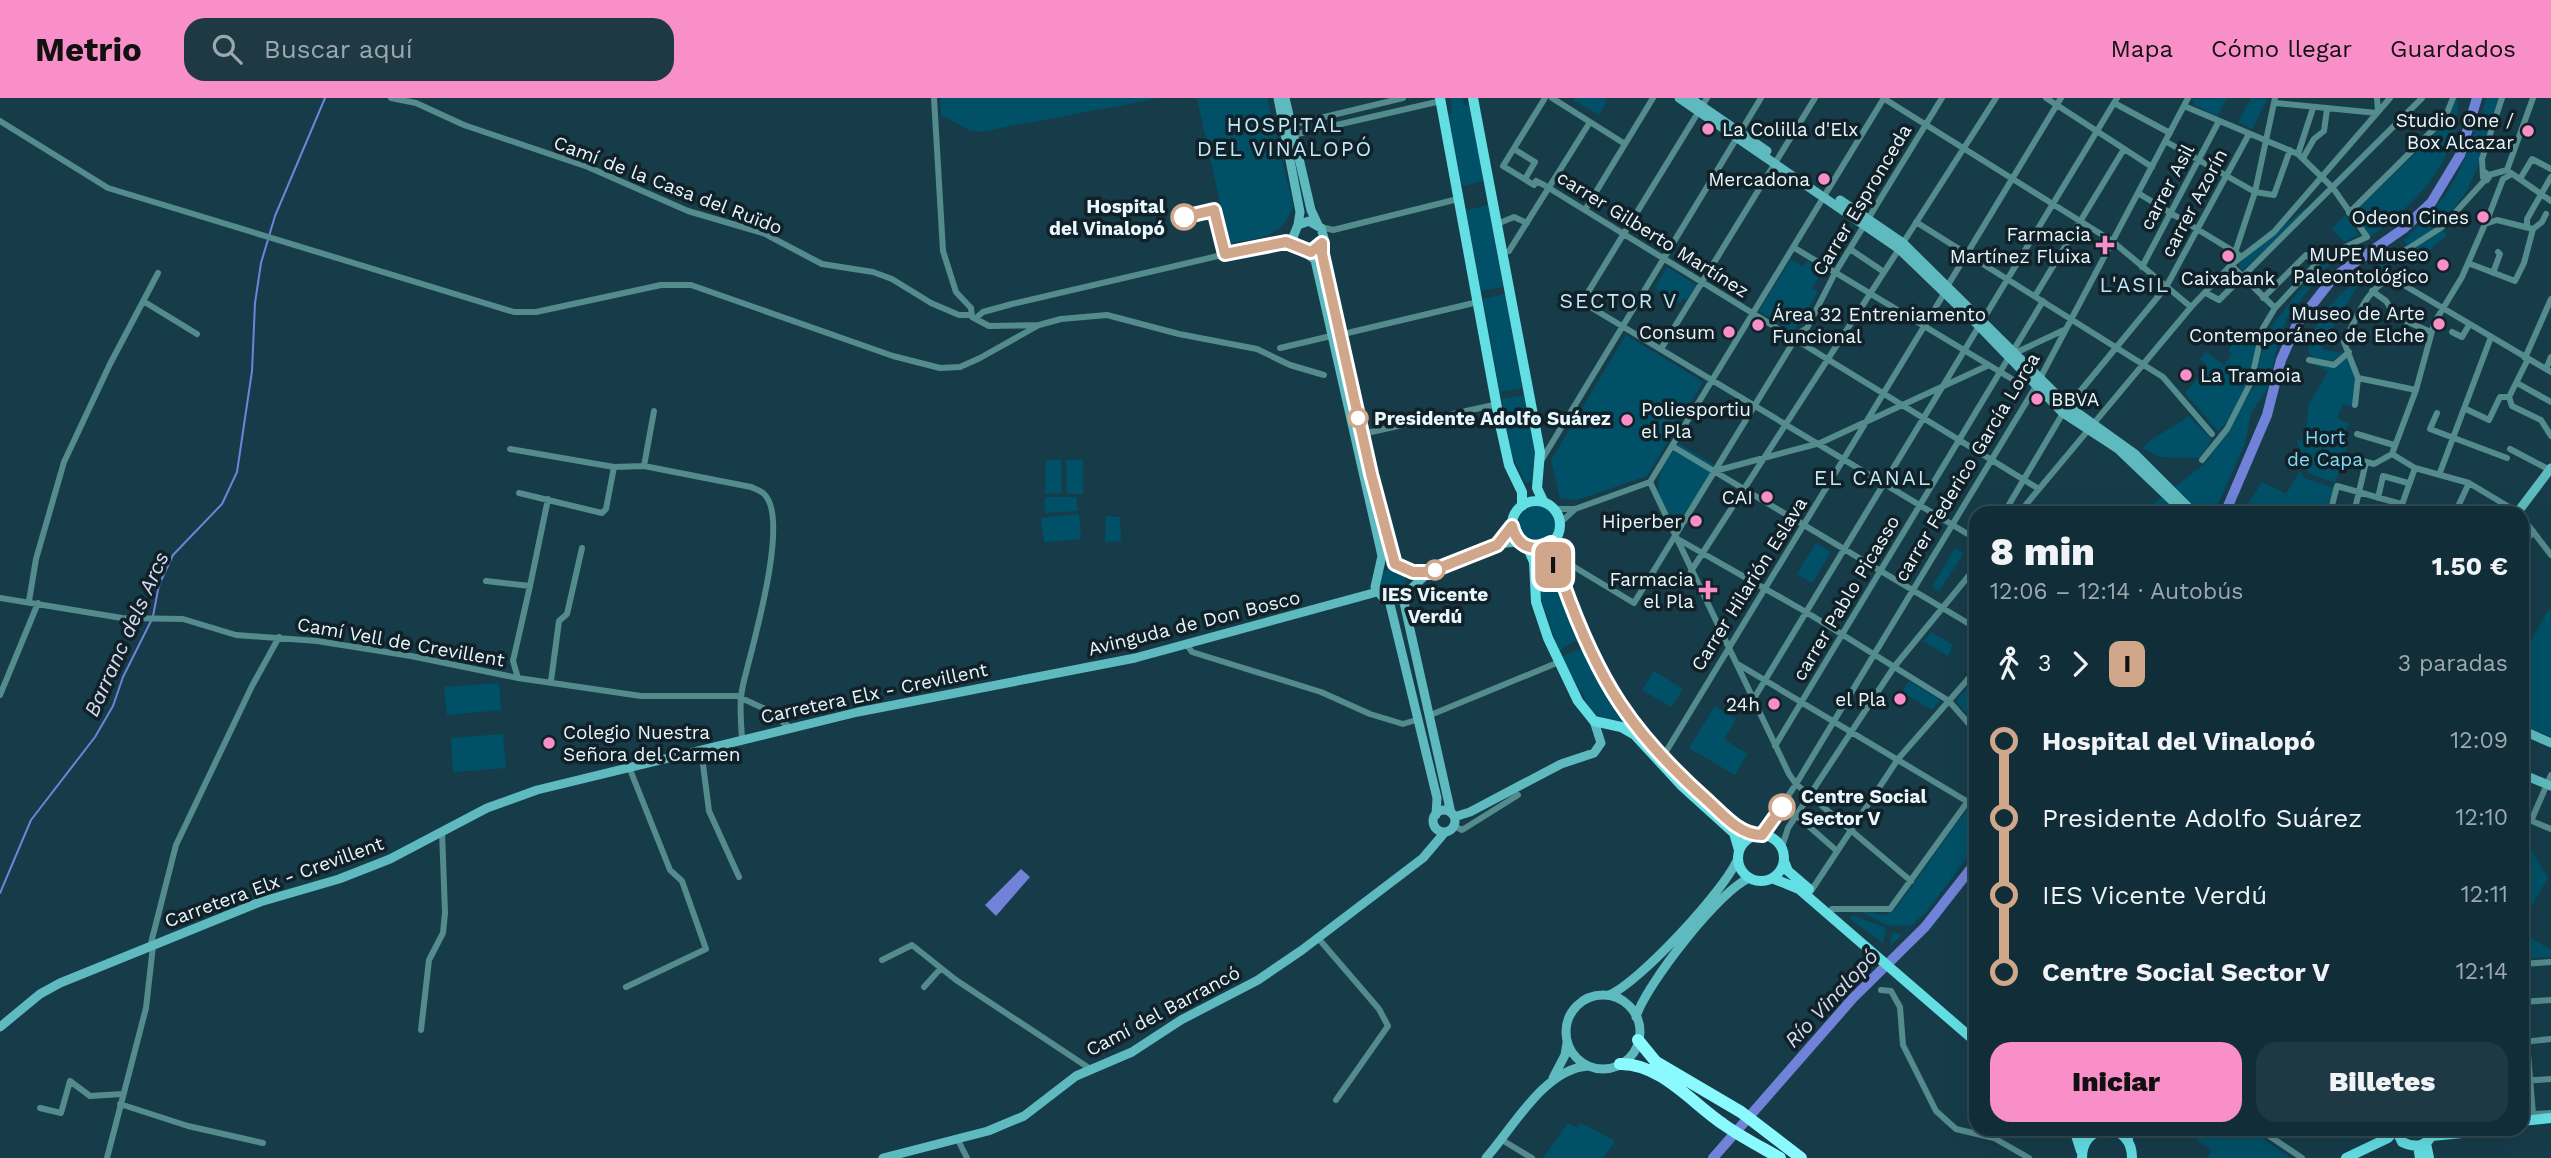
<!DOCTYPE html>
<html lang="es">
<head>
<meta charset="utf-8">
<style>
	:root { --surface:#102d38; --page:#1e3943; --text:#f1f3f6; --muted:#9ca8ae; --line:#304953; --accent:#f98fc9 }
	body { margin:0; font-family:"Work Sans",sans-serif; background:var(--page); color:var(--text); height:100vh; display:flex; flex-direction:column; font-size:26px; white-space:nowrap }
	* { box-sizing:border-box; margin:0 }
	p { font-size:23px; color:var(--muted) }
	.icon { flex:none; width:38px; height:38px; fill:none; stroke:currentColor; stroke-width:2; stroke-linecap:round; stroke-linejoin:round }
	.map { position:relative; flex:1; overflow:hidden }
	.panel { position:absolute; left:1969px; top:408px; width:560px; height:630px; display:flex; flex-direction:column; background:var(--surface); border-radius:21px; box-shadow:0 7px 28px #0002,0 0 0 2px var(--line) }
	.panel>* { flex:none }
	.badge { padding:0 14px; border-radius:10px; font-size:24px; line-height:46px }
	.map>.badge { position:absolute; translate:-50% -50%; box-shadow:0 0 0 4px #fff }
	.legs { display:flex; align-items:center; gap:10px; height:77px; padding:0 21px; font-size:23px }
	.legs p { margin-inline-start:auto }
	.summary { display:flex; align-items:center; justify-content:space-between; height:119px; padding:0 21px }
	h1 { font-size:38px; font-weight:800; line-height:52px }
	.cta { display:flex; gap:14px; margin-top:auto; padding:14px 21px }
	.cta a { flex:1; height:80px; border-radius:21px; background:var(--accent); color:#111; font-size:28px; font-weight:800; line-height:80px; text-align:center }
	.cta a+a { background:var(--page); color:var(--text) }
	ul { padding:0 21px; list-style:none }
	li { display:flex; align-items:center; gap:24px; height:77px; font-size:26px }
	li i { display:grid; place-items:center; width:10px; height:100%; margin:0 9px; background:currentColor }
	li i::after { content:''; width:18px; height:18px; margin:-9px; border:5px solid; border-radius:50%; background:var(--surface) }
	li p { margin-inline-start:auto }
	li:first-child i { background:linear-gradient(#0000 50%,currentColor 0) }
	li:last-child i { background:linear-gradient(currentColor 50%,#0000 0) }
	header { display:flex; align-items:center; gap:42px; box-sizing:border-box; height:98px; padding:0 35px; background:var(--accent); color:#111 }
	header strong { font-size:33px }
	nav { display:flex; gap:38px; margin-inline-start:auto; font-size:24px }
	.search { width:490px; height:63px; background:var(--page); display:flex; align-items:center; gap:18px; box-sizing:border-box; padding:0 24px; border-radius:21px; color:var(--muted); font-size:26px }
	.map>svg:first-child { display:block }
	.green { fill:#005167 }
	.water { fill:#7183d8 }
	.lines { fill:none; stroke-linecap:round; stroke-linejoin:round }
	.stream { stroke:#7183d8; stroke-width:2 }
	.river { stroke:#7183d8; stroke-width:10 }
	.street { stroke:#548b8d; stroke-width:6 }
	.secondary { stroke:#5ebabe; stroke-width:9 }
	.primary { stroke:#63dee3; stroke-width:10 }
	.highway { stroke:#8afaff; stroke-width:12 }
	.line-1-casing { stroke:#fff; stroke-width:16 }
	.line-1 { stroke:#d0a78b; stroke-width:10 }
	.poi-dot { fill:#f98fc9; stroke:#112127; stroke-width:2.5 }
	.stop-1-dot { fill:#fff; stroke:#d0a78b; stroke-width:3.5 }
	.labels { text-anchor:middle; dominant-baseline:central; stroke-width:7; stroke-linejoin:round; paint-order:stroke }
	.poi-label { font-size:19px; fill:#e7f7fe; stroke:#112127; text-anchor:end }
	.street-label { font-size:19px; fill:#e7f7fe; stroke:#112127 }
	.stop-label { font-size:19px; font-weight:bold; fill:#e7f7fe; stroke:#112127; text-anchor:start }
	.park-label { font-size:19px; fill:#83dafa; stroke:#112127 }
	.neighbourhood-label { font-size:21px; letter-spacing:2px; fill:#c0e9fa; stroke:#112127 }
	.water-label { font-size:21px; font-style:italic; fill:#d4dbf1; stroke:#112127 }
</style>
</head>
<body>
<header>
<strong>Metrio</strong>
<div class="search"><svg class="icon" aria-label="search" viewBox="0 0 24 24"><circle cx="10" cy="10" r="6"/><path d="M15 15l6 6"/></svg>Buscar aquí</div>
<nav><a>Mapa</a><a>Cómo llegar</a><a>Guardados</a></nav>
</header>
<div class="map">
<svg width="2551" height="1060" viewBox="0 0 2551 1060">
	<rect width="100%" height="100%" fill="#163c4a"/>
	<path class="green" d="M940,0H1159L980,34L967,31L941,17Z
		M1197,0H1267L1293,108C1282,141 1260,139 1229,146Z
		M1450,0H1463L1464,7H1469L1484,83L1462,88L1448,16L1452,15Z
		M1575,0H1605L1607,3L1599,17L1573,2Z
		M2227,0L2217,19L2195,7L2192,1Z
		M2251,0L2267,1L2252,31L2238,24Z
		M2457,0C2462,60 2415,107 2370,139L2354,115L2443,28Z
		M2487,0H2500L2477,71L2466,94L2440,128L2447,137L2417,163L2412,155L2357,189L2328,237L2321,241L2323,252L2343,255L2330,264L2314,260L2308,254C2318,199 2367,178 2407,147L2404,142C2460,91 2462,67 2487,0Z
		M1488,107L1503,189L1481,193L1466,112Z
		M2304,111L2307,112L2242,173L2239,166Z
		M2345,117L2359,137L2344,144L2332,131Z
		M2327,153L2330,165L2288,218L2277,249L2269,288L2251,315L2244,348L2214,415H2141L2206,365L2253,290L2266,235L2319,168L2315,159Z
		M1791,161L1803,169L1807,163L1823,172L1812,190L1818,194L1794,234L1759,213Z
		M1667,169L1696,187L1687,202L1683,200L1679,205L1655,190Z
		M1505,196L1522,290L1500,294L1483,201Z
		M2246,229L2259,241C2252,271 2243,312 2218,333L2185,295L2208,268L2200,261L2206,254L2224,267L2232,255L2228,252Z
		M1626,237L1703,284L1647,378L1577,402L1560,400L1551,362Z
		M2348,257L2356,280L2354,309L2343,306L2337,320L2349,326L2343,340L2349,343L2335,385L2308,375L2297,342L2305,343L2309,306L2328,274L2313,265L2338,268Z
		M1524,297L1535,356L1531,384L1525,385L1512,357L1502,301Z
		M2189,318L2212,342L2199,360L2159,359L2142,350C2157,336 2173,330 2189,318Z
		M1678,345L1714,367L1703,389L1676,427C1649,387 1655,382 1678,345Z
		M1046,362H1061L1062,395L1045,396Z
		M1066,362H1083V396H1067Z
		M2300,373L2304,380L2334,390L2325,415H2242L2262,384L2286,396Z
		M1045,399H1076L1078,413L1045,415Z
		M1518 427a19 19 0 1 1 38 0a19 19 0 1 1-38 0Z
		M1079,416L1081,441L1044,444L1041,420Z
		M1106,418L1120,419L1121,443L1105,444Z
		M1816,445L1831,454L1812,485L1797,476Z
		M1955,450L1964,455L1939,493L1932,489Z
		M1549,466L1560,487L1579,544L1574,543L1559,553L1539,495L1540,468Z
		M1380 483a13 13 0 1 1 26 0a13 13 0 1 1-26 0Z
		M2548,512L2551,513V639L2522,627V559Z
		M1931,534L1953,547L1948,558L1923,543Z
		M1582,550L1613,605L1629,625L1607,622L1593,614L1561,559Z
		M1654,573L1683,591L1671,609L1642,592Z
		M1976,579V628L1956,603Z
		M1909,583L1940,602L1932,612L1902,594Z
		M499,585L501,612L447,617L444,589Z
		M1715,608L1736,621L1724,641L1747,656L1735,677L1689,650Z
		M503,636L506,670L453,674L451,640Z
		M1976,699V748L1927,813L1890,848L1892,834L1901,837L1910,827L1889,828L1857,812L1884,817L1894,813Z
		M2522,736L2548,780L2522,824Z
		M1852,817L1886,830L1883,845L1850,821Z
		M2522,834L2551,852V859L2522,861Z
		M1568,1025L1577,1030L1581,1025L1615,1043L1603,1060H1543Z
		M2203,1031H2248L2291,1060H2207L2212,1053L2196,1041Z"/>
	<path class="water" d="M1021,771L1030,779L996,818L985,807Z"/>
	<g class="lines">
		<path class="stream" d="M2329,238L2336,243
			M153,518L159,487L173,457L222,406L237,374L252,273L255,205L261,165L275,118L325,0
			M0,795L31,722L95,639L113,608L123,579L151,523"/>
		<path class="river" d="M2225,415L2267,317L2281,262L2297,226L2334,179L2403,131L2431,105L2460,57L2477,0
			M1713,1060L1853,900L1925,829L1976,764"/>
		<path class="street" d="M391,0L416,5L464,27L588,69L688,113L763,135L822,166L873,174L892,181L931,205L959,217H971
			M934,0L943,153L956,194L971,210
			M1545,0L1503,68L1534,87L1536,83L1544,87L2039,391
			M1552,0L1625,46
			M1707,0L1582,204L1976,441
			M1883,0L2112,143L2191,209
			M2046,0L2152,69
			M2377,0L2378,14
			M2114,5L2170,35
			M2276,5L2377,15
			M2184,8L2298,56L2333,90L2367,139L2334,154
			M0,23L108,90L514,214H536L661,187H691L893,258L940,270L960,269L980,260L1039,227
			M1291,27L1403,0
			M1293,37L1441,3
			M2165,43L2255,94L2274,97L2290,52
			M1514,51L1535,64L1525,81
			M2298,56L2313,10
			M2303,60L2314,41L2324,33L2327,11
			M2507,72L2533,0
			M2486,75L2489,79L2487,82L2483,79Z
			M2511,75L2551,103
			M2489,77L2507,72
			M2483,79L2482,61L2502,0
			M2520,81L2532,61L2551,71
			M2138,95L2238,156
			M1585,112L1653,0
			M2349,115L2445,20L2453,0
			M1916,124L2163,279L2212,336
			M2486,125L2503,81L2512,76
			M1497,126L1514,119L1527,125
			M2527,128V121L2551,79
			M1321,129L1333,132L1458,101
			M1903,145L1996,0
			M1793,149L2017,284
			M1850,151L1884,174
			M2406,152L2442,129L2485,82
			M1509,153L1590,24
			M2468,165L2515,183L2524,165L2533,131L2542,124L2546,116
			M2142,169L2219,23
			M2493,175L2500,156L2498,154
			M1948,187L2061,0
			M2372,193L2386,203L2396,219L2431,234
			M2206,195L2219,202L2422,0
			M2035,198L2124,51
			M143,203L197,236
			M971,210L972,219L989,228L1039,227L1061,221L1107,217L1179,236L1257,251L1290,267L1324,277
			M2275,210L2231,167L2255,94L2275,0
			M976,220L983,214L1012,206L1235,154L1280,145L1295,146
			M2436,222L2462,179L2485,126L2497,122L2533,131
			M2452,234L2462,239L2469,227
			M1339,237L1478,204
			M1280,250L1331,238
			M1661,251L1815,0
			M2013,253L2043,203
			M2015,255L2064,232
			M2525,260L2551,201
			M2309,262L2334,267L2349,254
			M2546,271L2551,259
			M2358,280L2416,292
			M2517,285L2551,304
			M2509,299L2512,308L2541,322L2551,338
			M2509,299L2528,261
			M2355,307L2358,280L2344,244C2357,220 2366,190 2392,180L2551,274
			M2068,308L2166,189L2249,36
			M2466,311L2489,322L2500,299H2509
			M2437,315L2430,331L2507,360
			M1362,336L1498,306
			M2357,336L2394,347
			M1672,348L1976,530
			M510,351L614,369L644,368L751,389C755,391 762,393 765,397C790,424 751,552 743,587C739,604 741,623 742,641
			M2510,351L2550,372
			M2392,356L2415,370L2469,385L2519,415
			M2392,356L2416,292L2434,226
			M2348,359L2374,366L2392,356
			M2202,362L2227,331L2251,284L2263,230L2275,210L2317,165L2306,157L2263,200
			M1541,363L1761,0
			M644,368L654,313
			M1715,373L1820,345L1987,268
			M2439,377L2491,239
			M1650,384L1789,676L1796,686L1911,783
			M1650,384L1884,0
			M519,395L602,415L606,411L614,369
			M2378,400L2383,378L2408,385
			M1554,411H1575L1650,384
			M2004,415L2063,315
			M2019,415L2191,209L2231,167L2274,134L2390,0
			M2330,415L2337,388L2401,406L2418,415
			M2354,415L2366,364
			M2399,415L2415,370
			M2455,415L2469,385
			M2522,419L2551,457
			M1560,425L1575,411
			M1676,440L1806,514L1949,603L1976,634
			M2522,449L2533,433
			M1571,467L1634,505L1799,235L1807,230L1835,175L1942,0
			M1691,473L1899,151
			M486,483L530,488L548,401
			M0,500L122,520L183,521L236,537L317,543L411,558L518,580L641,598H737L763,610L791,630
			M29,503L36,461L64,364L110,266L158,175
			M1187,547L1192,554L1321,594L1370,616L1403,626L1419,621
			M1736,565L1968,704
			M518,580L513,563L530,488
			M551,583L559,523L567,516L582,450
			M0,597L38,505
			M1753,602L2117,0
			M1428,618L1559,564
			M1775,648L2009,259
			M701,651L709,713L739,779
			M1667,652L1945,194
			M1797,718L1837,753
			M2522,719L2551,731
			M2531,723L2551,677
			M1454,728L1462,732L1518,697
			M1762,737L1796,686L2036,288L2188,0
			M1782,749L1788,730L1894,569L1976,469
			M1811,793L1898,661L1976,572
			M1832,811H1890L1976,692
			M1318,840L1379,911L1388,928L1336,1002
			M150,849L176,747L252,588L279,539
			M882,862L912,847L956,882L1092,972
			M2522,866L2551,864
			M2522,884L2533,1016
			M626,889L706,851L682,783L670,772L629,669
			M924,889L941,870
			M1881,892L1891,893L1900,909L1903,947L1936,1013L1956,1031L1994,1040L2029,1060
			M2522,904L2551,902
			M421,932L429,862L443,835L445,815L442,733
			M2522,944L2551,941
			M2522,983L2551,981
			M120,1006L188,1028L263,1045
			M40,1010L61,1015L70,983L90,998L122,996
			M2522,1017L2551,1015
			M2259,1031L2302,1060
			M2273,1040L2280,1031
			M958,1042L967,1060
			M1502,1042L1532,1060
			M107,1060L146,910L153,848"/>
		<path class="secondary" d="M1278,0L1300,114L1298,127
			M1285,0L1311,112L1318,127
			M1679,0L1899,151L1979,228L2063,315L2118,351L2185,415
			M1690,0L1767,53
			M1840,102L1903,145L2068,308L2135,356L2194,415
			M1322,145V156L1390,456L1395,466
			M1307,154L1320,149L1324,140L1321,130L1309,123L1298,127L1293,139L1297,148L1315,162L1382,458L1375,489L1384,501L1399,502L1429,474
			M2517,415L2551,370
			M1499,446L1512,428
			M1391,466C1404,467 1413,477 1428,475C1459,469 1487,441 1520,445
			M1403,500L1451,715
			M1389,502L1437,700L1436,717
			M2522,632L2551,645
			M2522,676L2551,688
			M1433 723a11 11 0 1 1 22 0a11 11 0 1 1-22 0Z
			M1454,719L1470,714L1561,666L1594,655L1601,645L1594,623
			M1609,897C1638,886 1727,790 1738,760
			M1566 934a37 37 0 1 1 74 0a37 37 0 1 1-74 0Z
			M1636,919C1645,888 1721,790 1750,780
			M0,929L40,896L60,885L260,804L339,781L390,761L487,710L537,692L858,614L1135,560L1377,494
			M1553,980L1565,957L1567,945
			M2128,1043L2131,1031
			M883,1060L988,1033L1024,1018L1076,978L1132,954L1181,922L1258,882L1302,852L1423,760L1445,734
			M1486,1060C1513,1030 1544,971 1588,968"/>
		<path class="primary" d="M1440,0L1500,326L1509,367L1522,394V408
			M1473,0L1540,354L1537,390L1543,403
			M1512 427a24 24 0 1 1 48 0a24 24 0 1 1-48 0Z
			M1551,445C1550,463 1558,471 1563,486C1583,542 1604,593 1643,638
			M1528,450L1534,464L1536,504L1548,540L1578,603L1594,623L1621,629L1635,637L1682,688L1734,735L1739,752
			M1692,689L1735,727L1756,737
			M1738 760a23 23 0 1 1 46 0a23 23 0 1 1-46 0Z
			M1784,763L1788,773L1809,791
			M1772,780L1799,791L1976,944
			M2522,1023L2551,1020
			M2074,1031L2081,1053
			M2396,1031L2402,1044C2416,1051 2429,1048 2434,1032
			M2432,1038L2502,1031
			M2426,1045L2429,1060
			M2418,1048L2420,1060
			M2082,1060C2082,1044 2090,1034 2106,1031C2123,1033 2132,1043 2132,1060
			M2346,1060L2388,1040L2396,1031"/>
		<path class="highway" d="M1638,942L1656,964L1741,1014L1801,1060
			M1620,966C1660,965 1692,1005 1723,1026C1741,1039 1761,1049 1780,1060"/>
	</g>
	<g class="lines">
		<defs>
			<path id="line-1" d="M1184,119L1214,112L1225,156L1286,144L1311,154L1322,145V156L1371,376L1395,466L1413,474H1429L1497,447L1512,428C1517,449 1534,455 1551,445C1551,462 1558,470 1563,485C1598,583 1631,635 1709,704C1724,718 1740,737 1762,737L1782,709"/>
		</defs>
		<use href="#line-1" class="line-1-casing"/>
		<use href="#line-1" class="line-1"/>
	</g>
	<g class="poi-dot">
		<circle cx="1708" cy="31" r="7"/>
		<circle cx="2528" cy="33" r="7"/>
		<circle cx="1824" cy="81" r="7"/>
		<circle cx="2483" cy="119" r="7"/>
		<path d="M2101.5 136.5h7v7h7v7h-7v7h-7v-7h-7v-7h7z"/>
		<circle cx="2228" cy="158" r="7"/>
		<circle cx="2443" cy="167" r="7"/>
		<circle cx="2439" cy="226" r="7"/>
		<circle cx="1758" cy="227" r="7"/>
		<circle cx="1729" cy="234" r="7"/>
		<circle cx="2186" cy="277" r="7"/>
		<circle cx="2037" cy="301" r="7"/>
		<circle cx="1627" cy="322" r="7"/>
		<circle cx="1767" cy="399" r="7"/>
		<circle cx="1696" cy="423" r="7"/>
		<path d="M1704.5 481.5h7v7h7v7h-7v7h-7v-7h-7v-7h7z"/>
		<circle cx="1900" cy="601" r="7"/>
		<circle cx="1774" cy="606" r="7"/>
		<circle cx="549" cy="645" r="7"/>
	</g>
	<g class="stop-1-dot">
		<circle cx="1184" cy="119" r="12"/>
		<circle cx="1358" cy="320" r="9"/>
		<circle cx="1435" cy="472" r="9"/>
		<circle cx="1782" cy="709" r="12"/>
	</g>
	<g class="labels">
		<g class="poi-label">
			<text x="2514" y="22">Studio One /<tspan x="2514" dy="22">Box Alcazar</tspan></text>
			<text x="1722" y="31" text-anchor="start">La Colilla d'Elx</text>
			<text x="1810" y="81">Mercadona</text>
			<text x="2469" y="119">Odeon Cines</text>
			<text x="2091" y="136">Farmacia<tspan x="2091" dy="22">Martínez Fluixa</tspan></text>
			<text x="2429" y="156">MUPE Museo<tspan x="2429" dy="22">Paleontológico</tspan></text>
			<text x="2228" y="180" text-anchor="middle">Caixabank</text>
			<text x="2425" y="215">Museo de Arte<tspan x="2425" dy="22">Contemporáneo de Elche</tspan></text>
			<text x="1772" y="216" text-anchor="start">Área 32 Entreniamento<tspan x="1772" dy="22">Funcional</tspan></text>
			<text x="1715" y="234">Consum</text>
			<text x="2200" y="277" text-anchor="start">La Tramoia</text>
			<text x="2051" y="301" text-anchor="start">BBVA</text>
			<text x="1641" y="311" text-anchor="start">Poliesportiu<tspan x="1641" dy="22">el Pla</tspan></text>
			<text x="1753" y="399">CAI</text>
			<text x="1682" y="423">Hiperber</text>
			<text x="1694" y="481">Farmacia<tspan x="1694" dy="22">el Pla</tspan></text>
			<text x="1886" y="601">el Pla</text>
			<text x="1760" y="606">24h</text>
			<text x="563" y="634" text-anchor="start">Colegio Nuestra<tspan x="563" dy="22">Señora del Carmen</tspan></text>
		</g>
		<g class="street-label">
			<text transform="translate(668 87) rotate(21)">Camí de la Casa del Ruïdo</text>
			<text transform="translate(2167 89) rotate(-62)">carrer Asil</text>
			<text transform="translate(1862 102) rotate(-59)">Carrer Espronceda</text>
			<text transform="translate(2194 105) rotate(-62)">carrer Azorín</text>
			<text transform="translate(1653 136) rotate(32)">carrer Gilberto Martínez</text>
			<text transform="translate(1967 369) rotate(-59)">carrer Federico García Lorca</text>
			<text transform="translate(1749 486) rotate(-58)">Carrer Hilarión Eslava</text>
			<text transform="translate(1846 500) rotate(-59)">carrer Pablo Picasso</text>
			<text transform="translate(1194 525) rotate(-14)">Avinguda de Don Bosco</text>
			<text transform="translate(401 544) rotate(10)">Camí Vell de Crevillent</text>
			<text transform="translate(874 595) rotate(-12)">Carretera Elx - Crevillent</text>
			<text transform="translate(274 784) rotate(-20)">Carretera Elx - Crevillent</text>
			<text transform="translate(1163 913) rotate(-28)">Camí del Barrancó</text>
		</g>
		<g class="stop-label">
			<text x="1165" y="108" text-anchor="end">Hospital<tspan x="1165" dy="22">del Vinalopó</tspan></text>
			<text x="1374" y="320">Presidente Adolfo Suárez</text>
			<text x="1435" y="496" text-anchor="middle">IES Vicente<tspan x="1435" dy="22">Verdú</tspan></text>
			<text x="1801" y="698">Centre Social<tspan x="1801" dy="22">Sector V</tspan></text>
		</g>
		<g class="park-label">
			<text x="2325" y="339">Hort<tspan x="2325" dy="22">de Capa</tspan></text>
		</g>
		<g class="neighbourhood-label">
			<text x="1285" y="26">HOSPITAL<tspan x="1285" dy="24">DEL VINALOPÓ</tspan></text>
			<text x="2135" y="186">L'ASIL</text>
			<text x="1619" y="202">SECTOR V</text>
			<text x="1873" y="379">EL CANAL</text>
		</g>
		<g class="water-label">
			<text transform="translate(126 536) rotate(-66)">Barranc dels Arcs</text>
			<text transform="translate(1831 900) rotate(-47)">Río Vinalopó</text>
		</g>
	</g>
</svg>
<b class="badge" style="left:1553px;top:467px;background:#d0a78b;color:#111">I</b>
<section class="panel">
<div class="summary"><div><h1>8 min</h1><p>12:06 – 12:14 · Autobús</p></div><b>1.50 €</b></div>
<div class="legs"><svg class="icon" aria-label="walk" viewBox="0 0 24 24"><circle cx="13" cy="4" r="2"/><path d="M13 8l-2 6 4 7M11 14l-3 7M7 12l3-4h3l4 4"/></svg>3<svg class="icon" aria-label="forward" viewBox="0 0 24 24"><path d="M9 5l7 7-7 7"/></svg><b class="badge" style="background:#d0a78b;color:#111">I</b><p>3 paradas</p></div>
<ul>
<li><i style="color:#d0a78b"></i><b>Hospital del Vinalopó</b><p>12:09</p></li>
<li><i style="color:#d0a78b"></i><span>Presidente Adolfo Suárez</span><p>12:10</p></li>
<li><i style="color:#d0a78b"></i><span>IES Vicente Verdú</span><p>12:11</p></li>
<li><i style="color:#d0a78b"></i><b>Centre Social Sector V</b><p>12:14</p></li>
</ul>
<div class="cta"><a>Iniciar</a><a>Billetes</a></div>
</section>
</div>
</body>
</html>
